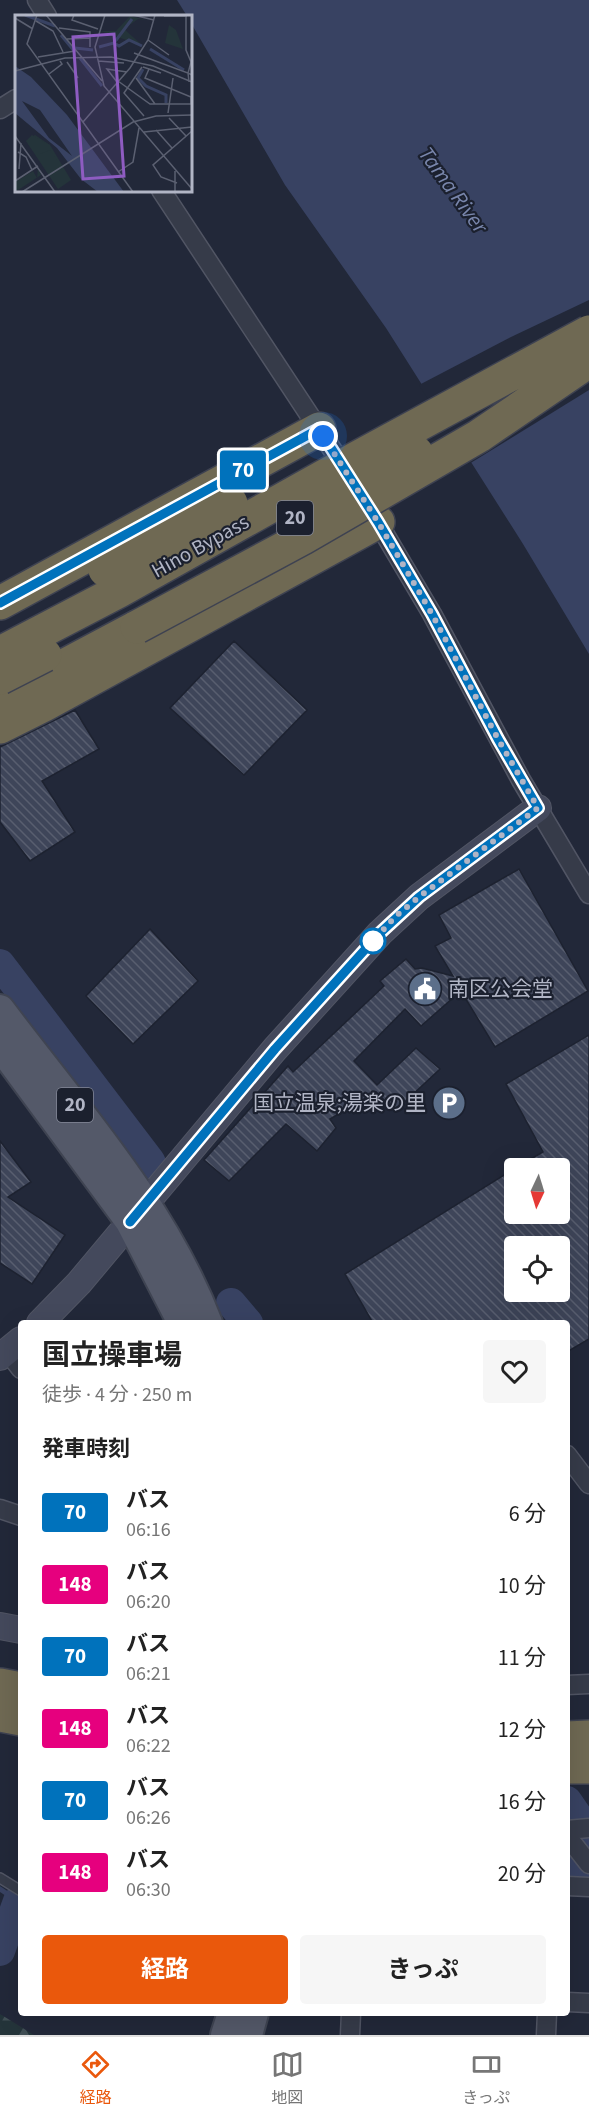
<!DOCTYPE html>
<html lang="ja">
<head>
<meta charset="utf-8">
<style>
	:root { --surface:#fff; --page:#f6f6f6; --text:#222; --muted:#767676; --line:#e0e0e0; --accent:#ea580c }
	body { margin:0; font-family:"Source Sans 3","Noto Sans JP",sans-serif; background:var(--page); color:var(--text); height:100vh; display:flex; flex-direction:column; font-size:22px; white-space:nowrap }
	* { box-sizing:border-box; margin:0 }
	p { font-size:20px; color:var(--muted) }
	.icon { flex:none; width:33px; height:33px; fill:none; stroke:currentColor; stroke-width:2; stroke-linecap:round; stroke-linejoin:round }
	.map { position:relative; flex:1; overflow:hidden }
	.details { position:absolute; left:18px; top:1320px; width:552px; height:696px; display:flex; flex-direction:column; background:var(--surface); border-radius:6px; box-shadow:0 6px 24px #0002 }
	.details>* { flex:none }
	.badge { padding:0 12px; border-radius:4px; font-size:21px; line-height:39px }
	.needle { width:39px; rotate:184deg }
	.buttons { position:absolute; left:504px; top:1158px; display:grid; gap:12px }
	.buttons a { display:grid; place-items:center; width:66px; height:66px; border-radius:6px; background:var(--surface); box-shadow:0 6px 24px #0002; font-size:30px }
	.you { position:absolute; width:30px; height:30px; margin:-15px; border:4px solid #fff; border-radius:50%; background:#1a73e8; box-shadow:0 0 0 9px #1a73e833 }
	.map>.badge { position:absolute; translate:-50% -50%; box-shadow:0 0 0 3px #fff }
	h2 { padding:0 24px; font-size:22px; line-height:54px }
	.round { display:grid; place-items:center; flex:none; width:63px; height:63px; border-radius:6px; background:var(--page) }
	.overview { display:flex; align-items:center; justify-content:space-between; height:102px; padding:0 24px }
	h1 { font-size:28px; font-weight:700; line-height:45px }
	.button { display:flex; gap:12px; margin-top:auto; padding:12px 24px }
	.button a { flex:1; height:69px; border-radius:6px; background:var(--accent); color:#fff; font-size:24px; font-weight:700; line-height:69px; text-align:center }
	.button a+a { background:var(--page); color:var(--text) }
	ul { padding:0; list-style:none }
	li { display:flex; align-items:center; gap:18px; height:72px; padding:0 24px }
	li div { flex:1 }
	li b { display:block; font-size:22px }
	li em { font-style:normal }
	li .badge { min-width:66px; font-weight:700; text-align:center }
	.dock { display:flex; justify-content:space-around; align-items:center; height:84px; border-top:2px solid var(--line); background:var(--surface); font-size:16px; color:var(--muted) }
	.dock a { display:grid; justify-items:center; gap:3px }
	.dock .current { color:var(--accent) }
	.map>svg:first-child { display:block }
	.forest { fill:url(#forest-firs) }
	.water { fill:#384262 }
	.pier { fill:#222839 }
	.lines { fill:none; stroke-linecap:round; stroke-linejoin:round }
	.stream { stroke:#384262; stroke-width:5 }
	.river { stroke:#384262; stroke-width:30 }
	.building { fill:url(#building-back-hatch); stroke:#1d2230; stroke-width:1.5; fill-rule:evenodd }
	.lane-casing { stroke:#515564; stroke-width:12 }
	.street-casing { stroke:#515564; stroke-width:21 }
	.secondary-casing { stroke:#515564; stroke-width:28 }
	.primary-casing { stroke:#3f4452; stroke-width:32 }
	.highway-casing { stroke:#3e4251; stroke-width:36 }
	.lane { stroke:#363b49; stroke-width:9 }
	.street { stroke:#363b49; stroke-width:18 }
	.secondary { stroke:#44495c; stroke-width:26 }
	.primary { stroke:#545969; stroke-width:28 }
	.highway { stroke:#6f6953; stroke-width:33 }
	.highway-bridge-casing { stroke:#3e4251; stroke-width:36; stroke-linecap:butt }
	.highway-bridge { stroke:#6f6953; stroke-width:33 }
	.line-casing { stroke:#fff; stroke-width:14 }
	.line { stroke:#0072bc; stroke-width:9 }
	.walk { stroke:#b1b5c5; stroke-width:6; stroke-dasharray:0 10.8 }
	.stop-dot { fill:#fff; stroke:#0072bc; stroke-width:3 }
	.labels { text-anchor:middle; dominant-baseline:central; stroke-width:4.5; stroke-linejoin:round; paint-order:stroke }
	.shield { fill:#1b202e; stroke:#848898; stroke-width:1.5 }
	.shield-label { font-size:20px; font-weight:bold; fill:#b1b5c5 }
	.street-label { font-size:21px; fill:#b1b5c5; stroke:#1b202e }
	.poi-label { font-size:21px; fill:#b1b5c5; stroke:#1b202e; text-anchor:start }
	.water-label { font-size:22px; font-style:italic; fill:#7986ac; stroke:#1b202e }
	.inset-river { fill:none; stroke:#384262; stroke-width:3 }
	.inset-road { fill:none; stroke:#5b6071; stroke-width:1.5 }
	.view { fill:#8e5cc1; fill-opacity:0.15; stroke:#8e5cc1; stroke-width:3 }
	.inset-edge { fill:none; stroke:#b1b5c5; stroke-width:3 }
</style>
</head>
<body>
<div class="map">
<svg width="589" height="2035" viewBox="0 0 589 2035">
	<defs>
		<pattern id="forest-firs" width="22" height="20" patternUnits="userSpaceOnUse" patternTransform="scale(1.5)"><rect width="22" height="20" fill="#24343a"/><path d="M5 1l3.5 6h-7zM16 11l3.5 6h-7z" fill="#414f55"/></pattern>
		<pattern id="building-back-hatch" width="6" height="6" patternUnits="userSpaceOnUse" patternTransform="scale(1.5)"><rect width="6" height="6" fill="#3e4559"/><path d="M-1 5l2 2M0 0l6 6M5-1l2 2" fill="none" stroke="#585e6f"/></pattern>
	</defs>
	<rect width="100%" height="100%" fill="#222839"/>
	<path class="forest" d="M0,2014L34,2035H0Z"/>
	<path class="water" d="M177,0H589V654L523,544L386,328L285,185L191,23L190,16H187Z"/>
	<path class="pier" d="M589,300V390L469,464L419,385L511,337Z"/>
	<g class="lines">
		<path class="stream" d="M0,1889L18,1901"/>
		<path class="river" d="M0,964L150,1161L155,1172
			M231,1303L248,1323
			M567,1801L589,1833
			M567,1858L580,1870
			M0,1951L18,1901L21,1902"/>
	</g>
	<path class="building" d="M234,641L307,710L244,775L170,708Z
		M75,710L99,749L42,781L75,832L30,861L0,822V747Z
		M519,869L588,991L495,1047L461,991L421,1026L405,1009L354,1061L377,1085L416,1048L440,1069L395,1111L376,1092L330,1119L336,1128L317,1151L286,1124L229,1181L204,1160L288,1066L293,1072L384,986L380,981L406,959L415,969L422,968L453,976L435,946L451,938L439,915Z
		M150,929L198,981L133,1044L86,996Z
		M589,1035V1339L567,1352V1323H373L345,1274L514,1169V1214H560V1168H515L543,1152L506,1084ZM514,1246H560V1292H514Z
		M0,1141L31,1182L8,1197L65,1235L32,1284L0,1263Z"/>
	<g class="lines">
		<defs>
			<path id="lane" d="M0,1878L21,1891"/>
			<path id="street" d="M37,0L47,16
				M0,109L16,99
				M161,190L347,472
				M374,516L432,614L521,780L589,894
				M7,1351L21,1369
				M567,1455L589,1484
				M0,1509L21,1516
				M567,1685L589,1684
				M567,1830L589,1828
				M567,1836L589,1864
				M567,1886L589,1887
				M567,2002L589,2003
				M350,2035L351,2013
				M546,2035L547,2013"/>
			<path id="secondary" d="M40,1323L79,1283L275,1049L380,933L419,897L538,808
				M0,1357L21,1340
				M0,1626L21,1630"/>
			<path id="primary" d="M0,1009C76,1110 162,1204 208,1323
				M0,1046L130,1222L182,1323
				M225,2035L232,2013
				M248,2035L254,2013"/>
			<path id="highway" d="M0,603L319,429
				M0,700L137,627
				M0,727L44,705L378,522
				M0,1685L21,1689
				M0,1715L21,1719
				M567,1738L589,1737
				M567,1767H589"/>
		</defs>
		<use href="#lane" class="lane-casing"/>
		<use href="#street" class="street-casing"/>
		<use href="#secondary" class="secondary-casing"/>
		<use href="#primary" class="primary-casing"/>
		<use href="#highway" class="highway-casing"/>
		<use href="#lane" class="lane"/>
		<use href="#street" class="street"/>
		<use href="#secondary" class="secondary"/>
		<use href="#primary" class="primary"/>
		<use href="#highway" class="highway"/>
		<defs>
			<path id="highway-bridge" d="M325,502L416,452
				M105,570L231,503
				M137,627L303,538L479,436L589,361
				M0,653L119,591L355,459L589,332
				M0,678L45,655"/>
		</defs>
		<use href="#highway-bridge" class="highway-bridge-casing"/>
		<use href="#highway-bridge" class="highway-bridge"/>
	</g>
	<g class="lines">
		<defs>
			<path id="line" d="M0,603L319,429L378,522L432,614L498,739L538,808L419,897L380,933L275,1049L130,1222"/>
		</defs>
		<use href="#line" class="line-casing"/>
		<use href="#line" class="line"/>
		<path class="walk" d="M323,436L378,522L432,614L498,739L538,808L419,897L396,916L373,941"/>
	</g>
	<defs>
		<symbol id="civic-disc" viewBox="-11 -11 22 22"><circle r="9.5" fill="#5c6f8a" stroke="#1b202e"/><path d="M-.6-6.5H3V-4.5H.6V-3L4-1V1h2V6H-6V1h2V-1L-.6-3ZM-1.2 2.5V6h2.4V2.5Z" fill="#fff"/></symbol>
		<symbol id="parking-disc" viewBox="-11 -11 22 22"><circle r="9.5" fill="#5c6f8a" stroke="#1b202e"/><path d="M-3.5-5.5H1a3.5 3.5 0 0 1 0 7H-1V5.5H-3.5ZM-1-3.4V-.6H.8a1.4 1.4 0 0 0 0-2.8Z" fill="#fff"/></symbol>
	</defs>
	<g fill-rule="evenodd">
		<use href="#civic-disc" x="406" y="970" width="38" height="38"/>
		<use href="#parking-disc" x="430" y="1084" width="38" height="38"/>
	</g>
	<circle class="stop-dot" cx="373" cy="941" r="12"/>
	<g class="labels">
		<g class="shield">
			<rect x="277" y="501" width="36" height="34" rx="4.5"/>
			<rect x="57" y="1088" width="36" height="34" rx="4.5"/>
		</g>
		<g class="shield-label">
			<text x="295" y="518">20</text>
			<text x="75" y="1105">20</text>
		</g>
		<g class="street-label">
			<text transform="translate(200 546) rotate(-29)">Hino Bypass</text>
		</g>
		<g class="poi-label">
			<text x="448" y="989">南区公会堂</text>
			<text x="426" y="1103" text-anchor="end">国立温泉;湯楽の里</text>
		</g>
		<g class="water-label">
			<text transform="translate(453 190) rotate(54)">Tama River</text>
		</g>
	</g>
	<g transform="translate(15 15)">
		<rect width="177" height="177" fill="#222839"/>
		<path d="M20,120L35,130L56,165L43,174L11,126ZM23,153L26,160L0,177V167L18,156L22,163Z" fill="#24343a"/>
		<path d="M115,1L132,5L123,4L109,14L128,31L86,16H101ZM154,10L161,15L168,34L150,28Z" fill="#24343a"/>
		<path d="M17,120L35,130L25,139L35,135L42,145L30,153L11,126Z" fill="#24343a"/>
		<path d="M0,51L16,62L52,100L109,177H83L66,164L42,133L0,98ZM7,86L25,95L57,141L34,123Z" fill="#384262" fill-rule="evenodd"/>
		<path class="inset-river" d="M10,0L40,11M46,20L60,37M99,28L104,31L114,25L127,31M84,32L99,28L117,4M60,33L78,35M135,34L169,55M65,43L87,71M128,54L123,63L131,71L151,80V88"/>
		<path class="inset-road" d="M22,0L12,29L118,177M31,0L87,66M59,0L57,5L83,14M90,0L80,32L89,71L177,174M118,0L139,5M149,1H172M171,1V35L176,47L173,58L177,60M0,3L18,14M21,6L38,16L48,37M44,13L75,17V32M52,24L75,23M133,25L154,40M119,38L173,58L174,67M23,42L60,36M83,46L109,48M52,47L63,63M127,52L109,78L129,101M128,52L146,58M134,54L130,63L176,82V89M0,56L50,43L96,42L138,51L177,67M34,59L47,49L45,46M121,63L140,89M103,66L135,89H177M102,67L92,54L112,57M153,98L158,63M154,103L171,121M68,107L115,53L133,25L140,0M141,115L157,133M129,117L177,112M0,121L40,177M3,137L11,142L17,155M4,154L6,128M103,157L118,147L124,113M0,166L23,151M162,168L146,162L138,150L177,116M7,177L118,107L141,101L177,100M160,177V156"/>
		<path class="view" d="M99,19L109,161L68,164L58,22Z"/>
		<rect width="177" height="177" class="inset-edge"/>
	</g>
</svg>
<div class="buttons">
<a><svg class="needle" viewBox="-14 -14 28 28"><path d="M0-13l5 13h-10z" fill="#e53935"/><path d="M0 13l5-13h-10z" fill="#767676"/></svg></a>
<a><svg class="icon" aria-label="locate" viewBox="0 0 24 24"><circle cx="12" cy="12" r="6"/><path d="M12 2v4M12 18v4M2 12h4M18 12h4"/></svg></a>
</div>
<div class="you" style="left:323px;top:436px"></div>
<b class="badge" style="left:243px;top:470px;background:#0072bc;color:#fff">70</b>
<section class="details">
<div class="overview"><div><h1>国立操車場</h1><p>徒歩 · 4 分 · 250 m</p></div><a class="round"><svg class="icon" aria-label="heart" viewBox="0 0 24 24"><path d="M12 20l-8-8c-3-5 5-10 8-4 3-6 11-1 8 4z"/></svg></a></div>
<h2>発車時刻</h2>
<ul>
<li><span class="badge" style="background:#0072bc;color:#fff">70</span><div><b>バス</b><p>06:16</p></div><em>6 分</em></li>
<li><span class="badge" style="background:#e6007e;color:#fff">148</span><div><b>バス</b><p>06:20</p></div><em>10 分</em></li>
<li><span class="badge" style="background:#0072bc;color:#fff">70</span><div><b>バス</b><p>06:21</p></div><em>11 分</em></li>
<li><span class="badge" style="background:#e6007e;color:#fff">148</span><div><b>バス</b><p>06:22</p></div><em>12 分</em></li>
<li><span class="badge" style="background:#0072bc;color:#fff">70</span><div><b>バス</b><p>06:26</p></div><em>16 分</em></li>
<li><span class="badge" style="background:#e6007e;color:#fff">148</span><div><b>バス</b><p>06:30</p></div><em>20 分</em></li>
</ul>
<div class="button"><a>経路</a><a>きっぷ</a></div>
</section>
</div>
<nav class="dock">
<a class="current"><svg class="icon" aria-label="directions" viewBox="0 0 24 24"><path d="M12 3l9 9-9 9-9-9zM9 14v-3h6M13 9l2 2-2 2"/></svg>経路</a>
<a><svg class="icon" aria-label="map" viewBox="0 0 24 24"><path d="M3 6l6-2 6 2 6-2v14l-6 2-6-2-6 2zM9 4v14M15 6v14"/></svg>地図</a>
<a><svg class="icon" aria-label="tickets" viewBox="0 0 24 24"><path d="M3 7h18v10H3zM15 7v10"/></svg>きっぷ</a>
</nav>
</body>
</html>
